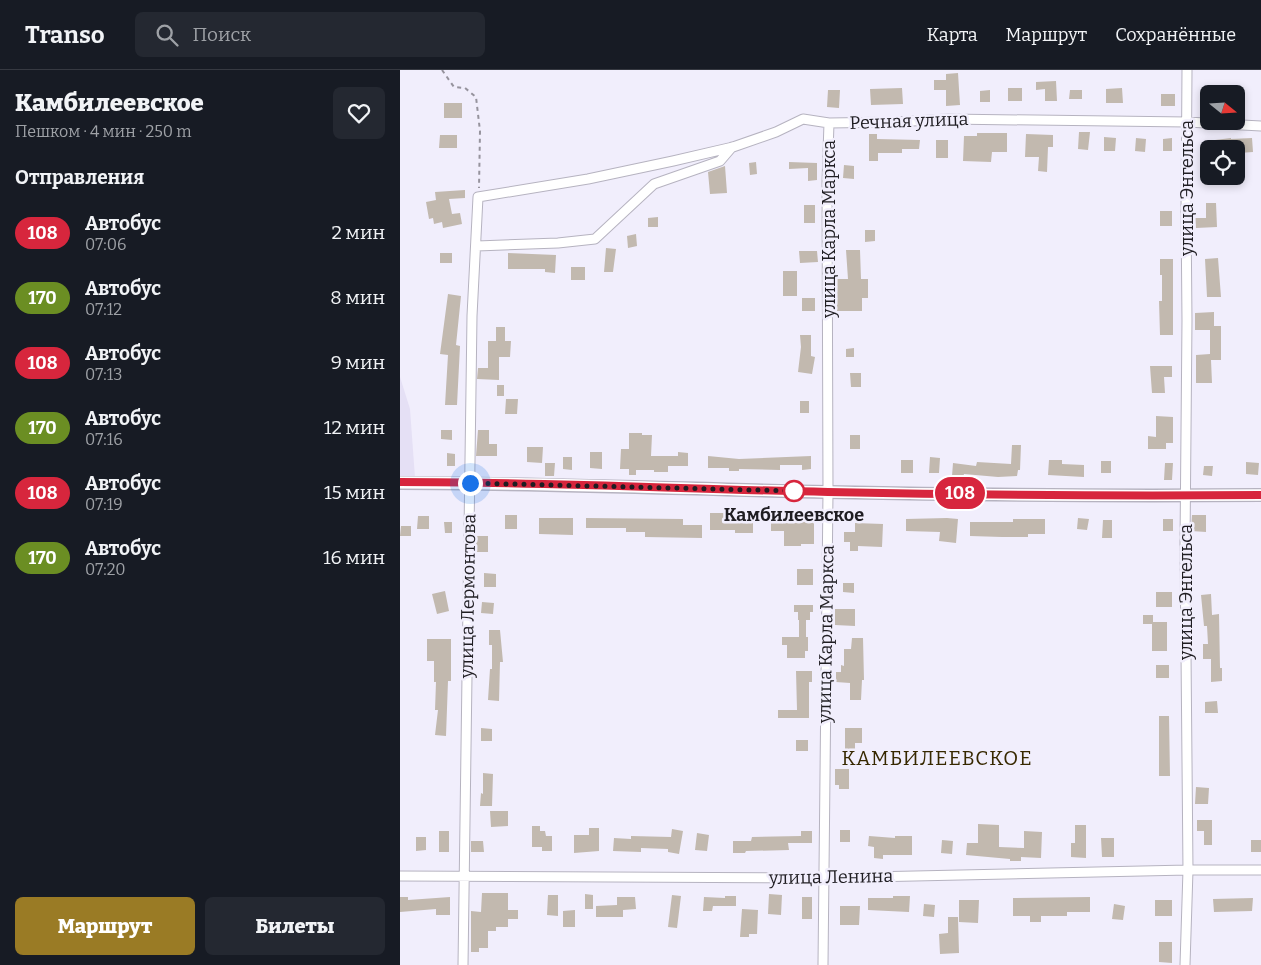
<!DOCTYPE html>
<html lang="ru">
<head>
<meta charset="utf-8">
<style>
	:root { --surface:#171b24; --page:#242831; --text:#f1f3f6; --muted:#9ea1a6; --line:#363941; --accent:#9a7b25 }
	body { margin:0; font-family:Bitter,serif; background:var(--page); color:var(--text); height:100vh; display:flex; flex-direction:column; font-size:19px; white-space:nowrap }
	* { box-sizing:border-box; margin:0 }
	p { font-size:16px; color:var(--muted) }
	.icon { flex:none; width:28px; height:28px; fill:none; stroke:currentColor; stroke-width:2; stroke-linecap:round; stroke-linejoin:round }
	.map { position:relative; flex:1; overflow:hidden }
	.details { display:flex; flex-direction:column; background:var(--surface); width:400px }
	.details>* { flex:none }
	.badge { padding:0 10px; border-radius:16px; font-size:18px; line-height:32px }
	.needle { width:32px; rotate:108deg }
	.fabs { position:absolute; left:800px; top:15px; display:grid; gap:10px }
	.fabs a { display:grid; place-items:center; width:45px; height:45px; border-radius:8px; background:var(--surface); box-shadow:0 2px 8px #0003; font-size:25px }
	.you { position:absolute; width:25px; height:25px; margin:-12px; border:4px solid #fff; border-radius:50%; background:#1a73e8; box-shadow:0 0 0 8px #1a73e833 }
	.map>.badge { position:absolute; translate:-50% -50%; box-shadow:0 0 0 2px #fff }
	h2 { padding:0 15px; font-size:19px; line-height:45px }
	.round { display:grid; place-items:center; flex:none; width:52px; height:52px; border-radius:8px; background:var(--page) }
	.summary { display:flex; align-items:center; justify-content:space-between; height:85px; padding:0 15px }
	h1 { font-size:24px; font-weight:800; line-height:38px }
	.action { display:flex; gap:10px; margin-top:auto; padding:10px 15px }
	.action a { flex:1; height:58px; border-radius:8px; background:var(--accent); color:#fff; font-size:20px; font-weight:800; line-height:58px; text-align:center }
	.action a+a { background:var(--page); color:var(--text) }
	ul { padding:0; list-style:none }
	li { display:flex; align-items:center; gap:15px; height:65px; padding:0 15px }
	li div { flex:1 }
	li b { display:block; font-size:19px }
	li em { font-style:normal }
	li .badge { min-width:55px; font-weight:700; text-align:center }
	header { display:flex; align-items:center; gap:30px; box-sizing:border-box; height:70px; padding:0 25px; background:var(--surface); border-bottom:1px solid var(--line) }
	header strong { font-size:24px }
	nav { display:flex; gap:28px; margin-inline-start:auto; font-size:18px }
	.search { width:350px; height:45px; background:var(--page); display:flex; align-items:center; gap:12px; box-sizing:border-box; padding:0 18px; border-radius:8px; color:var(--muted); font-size:19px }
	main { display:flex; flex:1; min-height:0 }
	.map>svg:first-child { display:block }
	.built { fill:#e5e0f5 }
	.building { fill:#c2b9af }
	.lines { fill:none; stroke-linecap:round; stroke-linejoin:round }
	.minor-casing { stroke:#b6b3c0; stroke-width:11 }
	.tertiary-casing { stroke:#b6b3c0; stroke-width:14 }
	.path { stroke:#96939d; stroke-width:2; stroke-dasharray:4 4; stroke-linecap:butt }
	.minor { stroke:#fff; stroke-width:9 }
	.tertiary { stroke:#fff; stroke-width:11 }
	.line-casing { stroke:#fff; stroke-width:11 }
	.line { stroke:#d7263d; stroke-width:8 }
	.walk { stroke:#1f1d22; stroke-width:5; stroke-dasharray:0 9 }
	.stop-dot { fill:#fff; stroke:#d7263d; stroke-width:2.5 }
	.labels { text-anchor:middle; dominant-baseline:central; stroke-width:5; stroke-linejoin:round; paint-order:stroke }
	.street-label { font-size:18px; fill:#1f1d22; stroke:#f1eefc }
	.stop-label { font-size:18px; font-weight:bold; fill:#1f1d22; stroke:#f1eefc }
	.quarter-label { font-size:20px; letter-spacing:1px; fill:#372800; stroke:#f1eefc }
</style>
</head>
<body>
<header>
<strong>Transo</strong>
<div class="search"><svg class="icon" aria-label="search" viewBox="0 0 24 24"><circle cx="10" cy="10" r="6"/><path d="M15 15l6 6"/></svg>Поиск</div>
<nav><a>Карта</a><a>Маршрут</a><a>Сохранённые</a></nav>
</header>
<main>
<section class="details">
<div class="summary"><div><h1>Камбилеевское</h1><p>Пешком · 4 мин · 250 m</p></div><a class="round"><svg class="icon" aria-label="heart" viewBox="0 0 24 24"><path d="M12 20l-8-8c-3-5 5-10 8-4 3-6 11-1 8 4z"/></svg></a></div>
<h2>Отправления</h2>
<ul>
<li><span class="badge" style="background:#d7263d;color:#fff">108</span><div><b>Автобус</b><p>07:06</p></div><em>2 мин</em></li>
<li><span class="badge" style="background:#6b8e23;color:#fff">170</span><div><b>Автобус</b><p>07:12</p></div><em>8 мин</em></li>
<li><span class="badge" style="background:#d7263d;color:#fff">108</span><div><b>Автобус</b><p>07:13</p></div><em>9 мин</em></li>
<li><span class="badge" style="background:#6b8e23;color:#fff">170</span><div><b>Автобус</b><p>07:16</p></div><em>12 мин</em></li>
<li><span class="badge" style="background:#d7263d;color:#fff">108</span><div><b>Автобус</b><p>07:19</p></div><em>15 мин</em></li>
<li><span class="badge" style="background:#6b8e23;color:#fff">170</span><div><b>Автобус</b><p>07:20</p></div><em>16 мин</em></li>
</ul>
<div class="action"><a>Маршрут</a><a>Билеты</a></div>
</section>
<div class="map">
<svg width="861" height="895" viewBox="0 0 861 895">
	<rect width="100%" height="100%" fill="#f1eefc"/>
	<path class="built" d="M0,307L10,339L15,408H0Z"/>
	<path class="building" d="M558,3L560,35L546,36V20H534V10H546V4Z
		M656,11L657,31H645V19L636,20V12Z
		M502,18L503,34L471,35L470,19Z
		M608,18H622V31H608Z
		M722,18L723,33H706V19Z
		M428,20H440L439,38L427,37Z
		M590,20V32H580V21Z
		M670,20H682V29H669Z
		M761,24H775V36H761Z
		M44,33H62V48H44Z
		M836,37L844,39L842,49L836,48Z
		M679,62H690L688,80L678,79Z
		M577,63H607V82H592L591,92L563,91L564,66H577Z
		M469,64H477V69L520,70L519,79H502V83H478V91H469Z
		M626,64L653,65V77H648L647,102L638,101L639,87H625Z
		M40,65H57V78H39Z
		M704,67L716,68L715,81H704Z
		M736,68L746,69L745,82L735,81Z
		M772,68V81H763V69Z
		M831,68V69L852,68L853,82L839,83V79H816L815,70Z
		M536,70H548V88H536Z
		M356,92L357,104L350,105L349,93Z
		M389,92L417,93V110L408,111V98L389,99Z
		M444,95L454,96V109L443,108Z
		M325,96L327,123L310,124L308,102Z
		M65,120V128L49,129L52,144L60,143L62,154L43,158L42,152L34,154L33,148L29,149L26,132L36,130L35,122Z
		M806,133H816L817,157L796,158L795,148H806Z
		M404,135H415V153H404Z
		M760,141H772V156H760Z
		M258,147V157H248V148Z
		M465,160H475V171L465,172Z
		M236,164L237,176L228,178L227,166Z
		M206,178L216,179L213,202H204Z
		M446,180H460L461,209H468V228H462V241H437V209H448Z
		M399,181H417L418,192L400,193Z
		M40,183H52V193H40Z
		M108,183L156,185L155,203L145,202V199H108Z
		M818,188L821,227H807L805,189Z
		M760,189H773V265H760L759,231H762V205H760Z
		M171,197H185V210H171Z
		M383,201H397V226H383Z
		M48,224L61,226L56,275L60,276L57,335H45L48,285L40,284Z
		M402,228H415V241H402Z
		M814,242V256H821V290H811L812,313H796V285L810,284V260H795V243Z
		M96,257H105V271H111L110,287H99V310L77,309L78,298H88V271H96Z
		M400,265H411V286L415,287L412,304L398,302L401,277Z
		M454,278V287H446V279Z
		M750,296H772V307H764L765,323H752Z
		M450,303H461V317H451Z
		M97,315H104V326H97Z
		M106,329H118L117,344H105Z
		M400,331H409V343H400Z
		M756,346L773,347V373H766V379H748V366L756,367Z
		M41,360H52V370L41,369Z
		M78,360H89V374H97V386H76Z
		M229,363H242V365H252L251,386H278V382L288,383V396H268V402H254V400H236V405H229V399H220L221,379H229Z
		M450,365H460V379H450Z
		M612,375H621L620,400H618L617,406L598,407L564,404L563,407L552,406L553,393L576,396L577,392L611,394Z
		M127,377H143L142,393L127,392Z
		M190,382H202V399L190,398Z
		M47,383L55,384V396H47Z
		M308,386L339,389L411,386V399L402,400V395H380V400L339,399V401H329V398H308Z
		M163,387H172V400L163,399Z
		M530,387L540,388L539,403H529Z
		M501,390H513V403H501Z
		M649,390H662V394L684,395V407L648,405Z
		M701,391H711V403H701Z
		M846,392L859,393L858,405L846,404Z
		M145,393H155L154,406H145Z
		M765,393H773L772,410H764Z
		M804,396H813L812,406L803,405Z
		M310,443H325V449L353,450V463H335V460H310Z
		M402,443H414V474H401V476H384V461H371V448H402Z
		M105,445H117V459H105Z
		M792,445H806V462L791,461Z
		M18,446H29V459H17Z
		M139,448H173V465L139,464Z
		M186,448L283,449V455H302V468L245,467V462H226V458H186Z
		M547,448L558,449L556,473L539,471L540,462L506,461V449Z
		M678,448L689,449L687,460L677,459Z
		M613,449H645V464H628V467H602L570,466V452H613Z
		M763,449H773V461H763Z
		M703,450H712V468H702Z
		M44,452H52V463H45Z
		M455,453L483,454L482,477L458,476V481H450V472H444V462H455Z
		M1,456H11V466H0Z
		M76,466H88V482H76Z
		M397,499H413V515H397Z
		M84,503L96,504V517H84Z
		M443,513H454V523L443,522Z
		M45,521L49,541L37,544L32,524Z
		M756,522H772V537H756Z
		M811,524L812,545L819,544L820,598H822V611L811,612V589H803V574H808L807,556H804L801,525Z
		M82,532L94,533L93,544L81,543Z
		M394,535H413V542H410V550H406V567H408V581H405V588H387V575H382V567H399V550H398V542H394Z
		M435,539H455V556L435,555Z
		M743,545H753V552H767V581H752V554H743Z
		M89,560H100L103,592H100L99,631L88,630L90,599H92V575H89Z
		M452,568H463L464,610H462L461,630H450V613L436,612V602H441V595L444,596V579H451Z
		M27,569H51V611H48L46,666L35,665L38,640H35L36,612H34V591H27Z
		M756,595H769V608H756Z
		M396,601H412V612H409V648H378V640H397Z
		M817,631L818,643H805V632Z
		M759,646H769L770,706H759Z
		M81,658L92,659V671H81Z
		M445,658H462V673H455V684H445Z
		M396,670H408V681H396Z
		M435,699H449V719H439V715H435Z
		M83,703L93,704L92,736H80L81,723L83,724Z
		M796,717L809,718L808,734H795Z
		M90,741H108V756L91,757Z
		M797,750H812V775H804V761H797Z
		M578,754L599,755V777L624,778V761L642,762L641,788L621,787V791H610V789L566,785L567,773H578Z
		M675,755H686V788L671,787V773H675Z
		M132,756H140V761H145L146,766H152V781H142V777H132Z
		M189,758H199V781L174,783V765H189Z
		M272,759L283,761L279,784L268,782V779L241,778V782L213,781L214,768L231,769V766L271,767Z
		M440,760H450V772H440Z
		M39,761H49V782H39Z
		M401,761H412V773H388L389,780L346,781L345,783H333V771H351L352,767L401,766Z
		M297,763L309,765L307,781L295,780Z
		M469,766L495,768V766H512V785H483V789L474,788V777L468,776Z
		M16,767H26V780L16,781Z
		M701,768H714V787H702Z
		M542,770L553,771L552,784L541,783Z
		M851,770H861V782H851Z
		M71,771H83L84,782H71Z
		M82,823H108V840H118V849H108V857H96V861H88V878H79V882H71V841L81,842Z
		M185,824L193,825V839H185Z
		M369,824L382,825L381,845L368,844Z
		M148,825H158V846L147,845Z
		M272,825L281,826L277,858L268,857Z
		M325,826H336V836H313L312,841H303L304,827L325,828Z
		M493,826H510L509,842L468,840V828H493Z
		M0,827H8V830L50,827V845H36V839L0,842Z
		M217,827H235L236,839L223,840V847H196V836L217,835Z
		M402,827H412V849H402Z
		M690,827V842H667V846H641V852H630V846H613V828Z
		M853,828L852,841L814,842L813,829Z
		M559,830H579L578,853L559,852Z
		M755,830H772V846H755Z
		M524,834L535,835L534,847L523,846Z
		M714,834L725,836L723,850L712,849Z
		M440,836H460L459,855H440Z
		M342,839L358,840L357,864H349V867H340Z
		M175,840V857H163V841Z
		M548,847H558L559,883L540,884L539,864L548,863Z
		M759,872H772V893L759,892Z"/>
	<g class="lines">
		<defs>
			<path id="minor" d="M77,176L158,173L195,169L254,114L320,91L332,77
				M0,806L423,808L788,800H861
				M63,895L72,246L78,127L188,109L273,91L333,77L376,62L403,49L429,53L495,52L548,49L787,52L861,56
				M423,895L428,422L427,112L429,53
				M785,895L788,800L785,474L787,250L786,141L787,0"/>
			<path id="tertiary" d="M0,413C143,413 285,419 428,422C572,425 717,426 861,425"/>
		</defs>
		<use href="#minor" class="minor-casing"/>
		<use href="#tertiary" class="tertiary-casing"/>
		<path class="path" d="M42,0L54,17L65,18L76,27L80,61L79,118"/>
		<use href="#minor" class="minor"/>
		<use href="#tertiary" class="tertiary"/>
	</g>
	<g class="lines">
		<defs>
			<path id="line" d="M0,412C143,412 285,419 428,422C572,425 717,426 861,425"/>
		</defs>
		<use href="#line" class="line-casing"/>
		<use href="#line" class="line"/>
		<path class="walk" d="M70,413L394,421"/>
	</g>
	<circle class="stop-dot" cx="394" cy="421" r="10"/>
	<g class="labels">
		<g class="street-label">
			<text transform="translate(509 51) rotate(-2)">Речная улица</text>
			<text transform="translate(787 118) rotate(-90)">улица Энгельса</text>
			<text transform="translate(429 159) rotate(-90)">улица Карла Маркса</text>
			<text transform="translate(786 522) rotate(-90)">улица Энгельса</text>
			<text transform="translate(68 526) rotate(-89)">улица Лермонтова</text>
			<text transform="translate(426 564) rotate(-89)">улица Карла Маркса</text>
			<text transform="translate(431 807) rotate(-1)">улица Ленина</text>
		</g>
		<g class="stop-label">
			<text x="394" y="445">Камбилеевское</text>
		</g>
		<g class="quarter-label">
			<text x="537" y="688">КАМБИЛЕЕВСКОЕ</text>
		</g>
	</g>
</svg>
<div class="fabs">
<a><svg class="needle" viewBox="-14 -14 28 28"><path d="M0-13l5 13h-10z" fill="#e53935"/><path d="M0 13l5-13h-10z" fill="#9ea1a6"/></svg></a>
<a><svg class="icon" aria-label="locate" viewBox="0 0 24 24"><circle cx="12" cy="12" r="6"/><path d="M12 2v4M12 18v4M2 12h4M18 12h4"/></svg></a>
</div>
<div class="you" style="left:70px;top:413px"></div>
<b class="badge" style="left:560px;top:423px;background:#d7263d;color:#fff">108</b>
</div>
</main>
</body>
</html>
